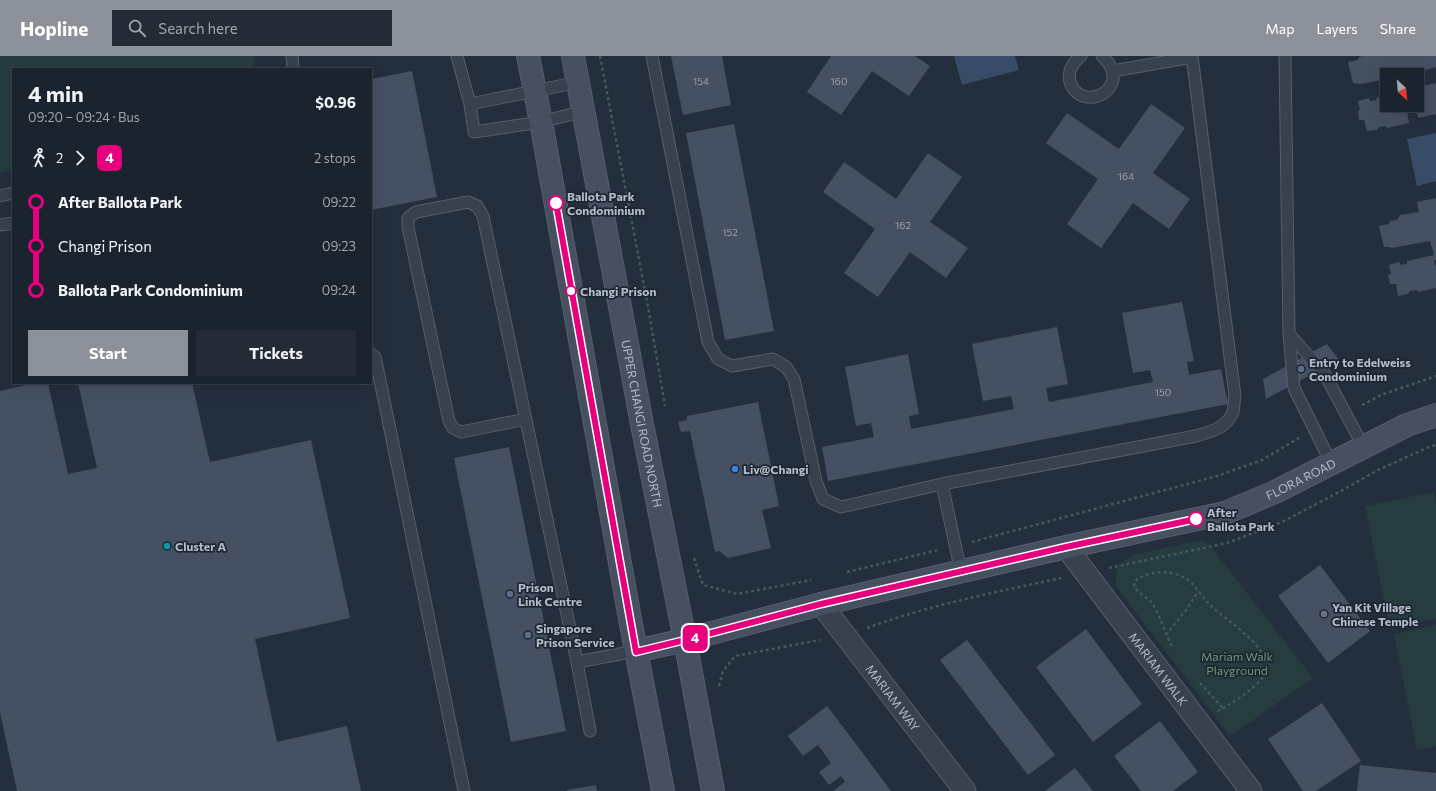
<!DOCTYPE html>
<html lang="en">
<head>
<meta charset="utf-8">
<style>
	:root { --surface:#1b232e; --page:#242b36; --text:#f1f3f6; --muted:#a0a4aa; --line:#39404a; --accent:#8c9099 }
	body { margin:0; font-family:Commissioner,sans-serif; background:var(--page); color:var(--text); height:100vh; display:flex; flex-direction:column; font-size:15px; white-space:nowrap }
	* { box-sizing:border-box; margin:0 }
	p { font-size:13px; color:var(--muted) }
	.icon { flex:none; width:22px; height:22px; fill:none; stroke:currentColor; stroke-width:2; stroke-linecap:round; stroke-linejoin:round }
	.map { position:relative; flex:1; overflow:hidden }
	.drawer { position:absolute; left:12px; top:12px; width:360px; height:316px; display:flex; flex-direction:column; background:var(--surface); border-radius:0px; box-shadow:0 4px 16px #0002,0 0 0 1px var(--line) }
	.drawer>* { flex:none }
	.badge { padding:0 8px; border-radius:6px; font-size:14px; line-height:26px }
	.needle { width:26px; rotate:154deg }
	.buttons { position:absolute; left:1380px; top:12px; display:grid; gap:8px }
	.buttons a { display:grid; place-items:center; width:44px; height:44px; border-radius:0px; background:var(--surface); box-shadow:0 4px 16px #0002,0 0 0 1px var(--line); font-size:20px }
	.map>.badge { position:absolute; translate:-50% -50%; box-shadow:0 0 0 2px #fff }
	.legs { display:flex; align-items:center; gap:6px; height:44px; padding:0 16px; font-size:13px }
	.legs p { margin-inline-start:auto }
	.overview { display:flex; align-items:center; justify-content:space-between; height:68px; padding:0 16px }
	h1 { font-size:22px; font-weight:700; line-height:30px }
	.cta { display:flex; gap:8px; margin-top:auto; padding:8px 16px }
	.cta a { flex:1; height:46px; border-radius:0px; background:var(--accent); color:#fff; font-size:16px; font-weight:700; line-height:46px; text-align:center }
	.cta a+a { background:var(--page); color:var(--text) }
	ul { padding:0 16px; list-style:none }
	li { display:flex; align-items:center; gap:14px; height:44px; font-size:15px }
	li i { display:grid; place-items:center; width:6px; height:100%; margin:0 5px; background:currentColor }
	li i::after { content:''; width:10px; height:10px; margin:-5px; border:3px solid; border-radius:50%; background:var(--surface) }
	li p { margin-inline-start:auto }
	li:first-child i { background:linear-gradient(#0000 50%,currentColor 0) }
	li:last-child i { background:linear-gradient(currentColor 50%,#0000 0) }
	header { display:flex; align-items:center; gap:24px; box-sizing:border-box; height:56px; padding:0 20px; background:var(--accent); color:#fff }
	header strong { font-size:19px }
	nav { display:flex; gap:22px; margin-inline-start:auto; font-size:14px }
	.search { width:280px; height:36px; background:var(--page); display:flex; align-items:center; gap:10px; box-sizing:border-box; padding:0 14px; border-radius:0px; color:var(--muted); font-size:15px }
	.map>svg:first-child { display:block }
	.green { fill:#263c3f }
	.water { fill:#394c67 }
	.building { fill:#455162 }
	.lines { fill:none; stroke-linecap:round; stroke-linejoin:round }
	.lane-casing { stroke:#565f6c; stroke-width:13 }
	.street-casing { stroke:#565f6c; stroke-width:23 }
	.secondary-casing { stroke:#565f6c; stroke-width:24 }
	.path { stroke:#44595c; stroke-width:2.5; stroke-dasharray:3 3; stroke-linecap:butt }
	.lane { stroke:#38414e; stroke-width:11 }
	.street { stroke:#38414e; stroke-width:21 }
	.secondary { stroke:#465061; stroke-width:22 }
	.line-1-casing { stroke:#fff; stroke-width:9 }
	.line-1 { stroke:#e6007e; stroke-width:6 }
	.stop-1-dot { fill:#fff; stroke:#e6007e; stroke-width:2 }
	.service-dot { fill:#5c6f8a; stroke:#1d2633; stroke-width:1.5 }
	.shop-dot { fill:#3f7fe0; stroke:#1d2633; stroke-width:1.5 }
	.culture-dot { fill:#0f9aa8; stroke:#1d2633; stroke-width:1.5 }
	.worship-dot { fill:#6b7280; stroke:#1d2633; stroke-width:1.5 }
	.labels { text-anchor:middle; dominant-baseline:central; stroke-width:3.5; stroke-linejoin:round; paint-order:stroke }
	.number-label { font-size:10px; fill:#98a1af }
	.stop-label { font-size:12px; font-weight:bold; fill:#b4bcc9; stroke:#1d2633; text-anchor:start }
	.poi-label { font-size:12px; font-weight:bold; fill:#b4bcc9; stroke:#1d2633; text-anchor:start }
	.street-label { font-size:12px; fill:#b4bcc9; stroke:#1d2633 }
	.park-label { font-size:12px; fill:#6b9a76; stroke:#1d2633 }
</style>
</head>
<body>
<header>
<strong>Hopline</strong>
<div class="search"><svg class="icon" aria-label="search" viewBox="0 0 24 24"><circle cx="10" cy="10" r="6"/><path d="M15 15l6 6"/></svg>Search here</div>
<nav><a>Map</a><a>Layers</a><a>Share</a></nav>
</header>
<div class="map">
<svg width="1436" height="735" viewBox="0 0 1436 735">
	<rect width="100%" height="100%" fill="#242f3e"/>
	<path class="green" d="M0,0H253L255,11L254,13H13V114L0,117Z
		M1434,436L1436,447V563L1390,572L1365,450Z
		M1202,484L1209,488L1313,622L1230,680L1117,532C1114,514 1117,508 1133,499Z
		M1436,569V690L1417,694L1394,578Z"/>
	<path class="water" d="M954,0H1015L1019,14L962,29Z
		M1436,77V125L1417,130L1407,83Z"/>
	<path class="building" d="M671,0H722L731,49L683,59Z
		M831,0H915L930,10L909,40L872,15L841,59L807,36Z
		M1363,0H1436V11L1408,19H1387V23L1361,28L1353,27L1348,6L1358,4L1359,1Z
		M412,15L437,141L371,154V23Z
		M1436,27V58L1418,62L1415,49H1417V31Z
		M1387,39V49H1406L1409,67L1387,72L1386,70L1379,71L1377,74L1367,75L1364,64H1359L1358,55L1360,54L1358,45L1369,42L1370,45L1377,44L1376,42Z
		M1151,48L1185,72L1153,117L1190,143L1169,173L1133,147L1101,192L1067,168L1098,123L1046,87L1067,57L1119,93Z
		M734,68L774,275L725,284L686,77Z
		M928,97L962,121L930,166L968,192L946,222L910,196L878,241L844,217L875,173L823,136L844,106L896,143Z
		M1436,142V204H1434L1436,211V232L1418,236L1417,234L1410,235L1408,238L1398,240L1396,228H1390L1388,219L1391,218L1389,209L1399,206L1401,209L1407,208V205L1434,199L1430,185L1392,192L1389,191H1384L1379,170L1389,168L1390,165L1397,164L1400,159L1419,156L1417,146Z
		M1182,246L1194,305L1187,306L1189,319L1221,313L1228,348L828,425L822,391L874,381L871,367L856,370L845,311L908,298L919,358L909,360L911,373L1014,353L1011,340L983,345L972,288L1057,271L1068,328L1046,332L1049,346L1153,326L1150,314L1133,317L1122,257Z
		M1327,288L1339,304L1266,343L1263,323Z
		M36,327H48L68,418L97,412L78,327H192L210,406L311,384L350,562L255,583L277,686L347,670L361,735H17L0,656V335Z
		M758,346L779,450L762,454L771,492L728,502L724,499L720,495L715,496L690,375L681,376L678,366L687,364V360Z
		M509,391L566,675L511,686L454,402Z
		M1320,509L1370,575L1328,607L1278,540Z
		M1086,573L1142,648L1093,686L1036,611Z
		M967,584L1055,699L1028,719L940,604Z
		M1322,647L1361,705L1316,735H1303L1268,683Z
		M827,650L856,688L891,735H833L845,726L841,720L829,729L819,716L831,707L818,689L803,700L788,680Z
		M1160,665L1198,716L1173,735H1141L1114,700Z
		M1360,709L1436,717V735H1357Z
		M1075,712L1093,735H1045Z
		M596,729L597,735H567V734Z"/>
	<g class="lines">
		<defs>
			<path id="lane" d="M292,0L293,13
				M457,0L470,48L474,76L541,66L584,55
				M652,0L708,286L718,303L732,310L773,303L786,311L794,323L816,425L823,443L841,451L942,428L1196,380C1210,376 1227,372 1233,356C1234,351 1234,345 1235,340L1192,0
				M1081,0C1053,22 1081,54 1105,36C1109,33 1112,28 1113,24C1114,13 1109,6 1102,0
				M1285,0L1289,278L1294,332L1331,407
				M1113,15L1192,1
				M470,48L579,26
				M0,140L13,137
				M0,169L13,167
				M1289,278L1324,317L1363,390
				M371,298L375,301L376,305L464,735
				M526,363L461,376L453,372L449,365L408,171V162L416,156L468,146L477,150L483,160L577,606L590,675
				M942,428L961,516
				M577,606L636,595"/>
			<g id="street">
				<path id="s1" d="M1066,491L1251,735"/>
				<path id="s2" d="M821,548L965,735"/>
			</g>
			<g id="secondary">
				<path d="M528,0L541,66L630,563L663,735"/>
				<path id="s3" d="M573,0L642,368L685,584L713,735"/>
				<path id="s4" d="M636,595L685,584L821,548L1066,491L1225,457L1275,436L1407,369L1436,359"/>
			</g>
		</defs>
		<use href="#lane" class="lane-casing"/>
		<use href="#street" class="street-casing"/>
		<use href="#secondary" class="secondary-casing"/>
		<path class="path" d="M600,0L647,245L665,350
			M1362,349L1381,339L1436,320
			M972,486L1217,420L1262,404L1299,382
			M694,502L703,529L737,538L811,524
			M1109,512L1227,487L1282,466L1341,435L1378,414L1429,391L1436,389
			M847,516L938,494
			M867,572C930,549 996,536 1061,522
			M1166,579L1187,553L1198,535
			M1172,590C1165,577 1161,563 1154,550C1149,541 1139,539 1134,530L1135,525C1147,515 1167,514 1181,520C1195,526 1200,540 1211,550C1225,563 1272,593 1266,614C1263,629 1232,647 1218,655
			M1200,627L1223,652
			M719,630L723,615L735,600L820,584"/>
		<use href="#lane" class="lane"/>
		<use href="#street" class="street"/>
		<use href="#secondary" class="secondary"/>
	</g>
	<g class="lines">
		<defs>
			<path id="line-1" d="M556,147L636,596L685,584L821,548L1066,491L1196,463"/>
		</defs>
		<use href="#line-1" class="line-1-casing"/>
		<use href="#line-1" class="line-1"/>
	</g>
	<g class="stop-1-dot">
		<circle cx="556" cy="147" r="7"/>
		<circle cx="571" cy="235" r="5"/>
		<circle cx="1196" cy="463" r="7"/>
	</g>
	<g class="service-dot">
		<circle cx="1301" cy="313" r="4"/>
		<circle cx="510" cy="538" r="4"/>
		<circle cx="528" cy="579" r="4"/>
	</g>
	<circle class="shop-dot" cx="735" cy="413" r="4"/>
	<circle class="culture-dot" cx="167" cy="490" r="4"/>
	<circle class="worship-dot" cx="1324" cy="558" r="4"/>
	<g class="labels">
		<g class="number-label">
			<text x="701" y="25">154</text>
			<text x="839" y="25">160</text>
			<text x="1126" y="120">164</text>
			<text x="903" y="169">162</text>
			<text x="730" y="176">152</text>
			<text x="1163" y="336">150</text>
		</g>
		<g class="stop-label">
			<text x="567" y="140">Ballota Park<tspan x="567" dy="14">Condominium</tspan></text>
			<text x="580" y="235">Changi Prison</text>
			<text x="1207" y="456">After<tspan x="1207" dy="14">Ballota Park</tspan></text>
		</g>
		<g class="poi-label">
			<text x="1309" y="306">Entry to Edelweiss<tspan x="1309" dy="14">Condominium</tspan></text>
			<text x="743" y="413">Liv@Changi</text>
			<text x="175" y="490">Cluster A</text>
			<text x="518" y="531">Prison<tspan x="518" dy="14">Link Centre</tspan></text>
			<text x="1332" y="551">Yan Kit Village<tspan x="1332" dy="14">Chinese Temple</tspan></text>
			<text x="536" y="572">Singapore<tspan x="536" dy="14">Prison Service</tspan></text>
		</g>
		<g class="street-label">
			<text stroke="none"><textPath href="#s3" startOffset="374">UPPER CHANGI ROAD NORTH</textPath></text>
			<text stroke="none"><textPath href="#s4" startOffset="688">FLORA ROAD</textPath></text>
			<text stroke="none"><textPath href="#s1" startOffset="153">MARIAM WALK</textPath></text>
			<text stroke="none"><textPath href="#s2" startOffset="118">MARIAM WAY</textPath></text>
		</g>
		<g class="park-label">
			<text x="1237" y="600">Mariam Walk<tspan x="1237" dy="14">Playground</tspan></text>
		</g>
	</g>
</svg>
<div class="buttons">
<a><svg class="needle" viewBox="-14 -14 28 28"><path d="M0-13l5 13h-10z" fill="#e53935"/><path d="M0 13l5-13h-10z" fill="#a0a4aa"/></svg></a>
</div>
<b class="badge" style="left:695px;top:582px;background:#e6007e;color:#fff">4</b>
<section class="drawer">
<div class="overview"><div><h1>4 min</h1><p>09:20 – 09:24 · Bus</p></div><b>$0.96</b></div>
<div class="legs"><svg class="icon" aria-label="walk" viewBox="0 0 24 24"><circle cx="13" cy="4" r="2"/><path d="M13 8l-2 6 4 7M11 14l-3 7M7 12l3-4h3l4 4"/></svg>2<svg class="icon" aria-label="forward" viewBox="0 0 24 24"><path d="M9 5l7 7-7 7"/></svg><b class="badge" style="background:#e6007e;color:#fff">4</b><p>2 stops</p></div>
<ul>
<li><i style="color:#e6007e"></i><b>After Ballota Park</b><p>09:22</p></li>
<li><i style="color:#e6007e"></i><span>Changi Prison</span><p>09:23</p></li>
<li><i style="color:#e6007e"></i><b>Ballota Park Condominium</b><p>09:24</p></li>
</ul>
<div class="cta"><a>Start</a><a>Tickets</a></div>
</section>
</div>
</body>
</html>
